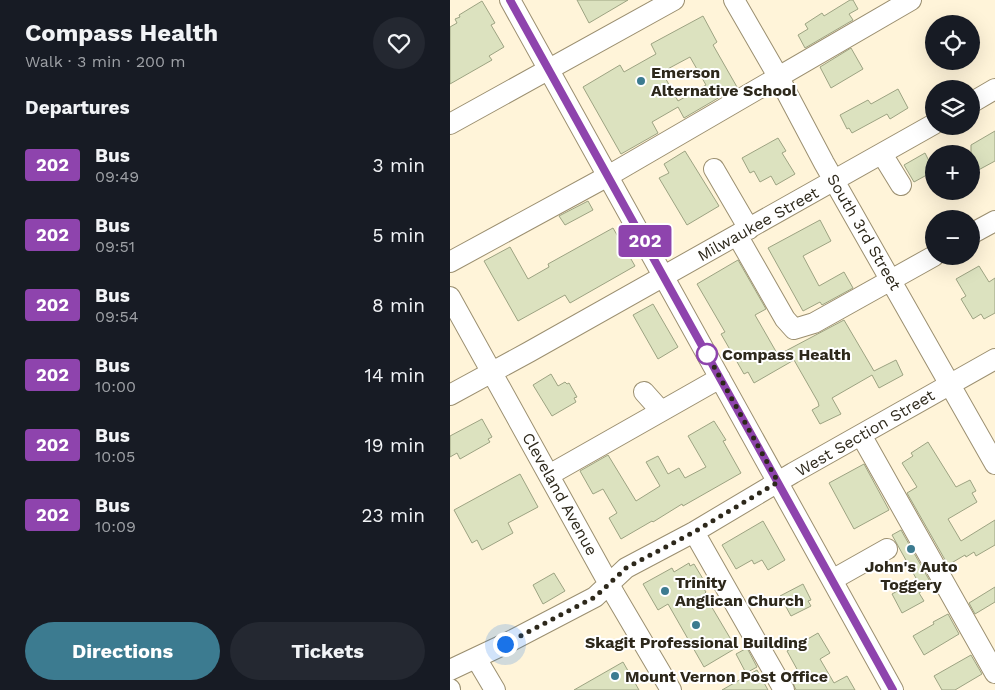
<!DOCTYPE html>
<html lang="en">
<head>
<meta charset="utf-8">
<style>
	:root { --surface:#171b24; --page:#242831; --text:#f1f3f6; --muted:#9ea1a6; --accent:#3c7b90 }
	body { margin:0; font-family:"Work Sans",sans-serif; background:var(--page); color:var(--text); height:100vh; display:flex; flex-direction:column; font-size:19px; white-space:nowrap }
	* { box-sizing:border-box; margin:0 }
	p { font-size:16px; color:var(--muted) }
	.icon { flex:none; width:28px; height:28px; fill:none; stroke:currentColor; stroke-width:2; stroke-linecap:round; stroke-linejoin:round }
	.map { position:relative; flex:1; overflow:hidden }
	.drawer { display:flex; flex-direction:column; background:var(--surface); width:450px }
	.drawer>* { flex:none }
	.badge { padding:0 10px; border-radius:4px; font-size:18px; line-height:32px }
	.buttons { position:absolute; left:475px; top:15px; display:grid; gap:10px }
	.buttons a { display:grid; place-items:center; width:55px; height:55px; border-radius:50%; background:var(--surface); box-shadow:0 5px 20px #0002; font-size:25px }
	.you { position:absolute; width:25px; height:25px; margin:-12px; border:4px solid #fff; border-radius:50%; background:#1a73e8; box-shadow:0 0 0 8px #1a73e833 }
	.map>.badge { position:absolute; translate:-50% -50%; box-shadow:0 0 0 2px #fff }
	h2 { padding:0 25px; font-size:19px; line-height:45px }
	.round { display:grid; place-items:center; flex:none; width:52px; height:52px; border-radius:26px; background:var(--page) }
	.summary { display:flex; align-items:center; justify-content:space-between; height:85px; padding:0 25px }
	h1 { font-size:24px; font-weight:700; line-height:38px }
	.action { display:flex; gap:10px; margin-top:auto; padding:10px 25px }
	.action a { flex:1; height:58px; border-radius:30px; background:var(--accent); color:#fff; font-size:20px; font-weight:700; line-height:58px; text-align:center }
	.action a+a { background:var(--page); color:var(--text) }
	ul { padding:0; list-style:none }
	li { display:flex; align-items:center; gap:15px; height:70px; padding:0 25px }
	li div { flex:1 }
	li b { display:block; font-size:19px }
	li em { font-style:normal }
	li .badge { min-width:55px; font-weight:700; text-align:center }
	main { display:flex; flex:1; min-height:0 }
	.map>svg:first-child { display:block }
	.building { fill:#dce2bf; stroke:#9da382; fill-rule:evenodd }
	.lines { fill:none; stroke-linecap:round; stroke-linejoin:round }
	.minor-casing { stroke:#9b8f70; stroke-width:22 }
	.minor { stroke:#fff; stroke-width:20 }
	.line-casing { stroke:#fff; stroke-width:11 }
	.line { stroke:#8e44ad; stroke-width:8 }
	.walk { stroke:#2d281b; stroke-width:5; stroke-dasharray:0 9 }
	.poi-dot { fill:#3c7b90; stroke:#fff; stroke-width:2 }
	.stop-dot { fill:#fff; stroke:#8e44ad; stroke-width:2.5 }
	.labels { text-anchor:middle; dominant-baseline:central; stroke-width:4; stroke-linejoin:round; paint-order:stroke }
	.poi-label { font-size:16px; font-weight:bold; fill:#2d281b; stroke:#fff; text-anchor:start }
	.street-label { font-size:16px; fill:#2d281b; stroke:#fff }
	.stop-label { font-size:16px; font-weight:bold; fill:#2d281b; stroke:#fff; text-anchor:start }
</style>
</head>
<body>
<main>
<section class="drawer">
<div class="summary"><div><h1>Compass Health</h1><p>Walk · 3 min · 200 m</p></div><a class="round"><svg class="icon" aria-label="heart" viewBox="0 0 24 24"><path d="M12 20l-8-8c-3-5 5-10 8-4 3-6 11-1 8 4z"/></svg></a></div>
<h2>Departures</h2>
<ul>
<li><span class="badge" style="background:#8e44ad;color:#fff">202</span><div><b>Bus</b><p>09:49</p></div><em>3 min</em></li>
<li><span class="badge" style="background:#8e44ad;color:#fff">202</span><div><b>Bus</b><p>09:51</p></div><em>5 min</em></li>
<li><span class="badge" style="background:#8e44ad;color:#fff">202</span><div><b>Bus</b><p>09:54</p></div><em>8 min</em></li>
<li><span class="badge" style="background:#8e44ad;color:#fff">202</span><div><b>Bus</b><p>10:00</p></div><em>14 min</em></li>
<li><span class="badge" style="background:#8e44ad;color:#fff">202</span><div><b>Bus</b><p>10:05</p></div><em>19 min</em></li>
<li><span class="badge" style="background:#8e44ad;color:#fff">202</span><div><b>Bus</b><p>10:09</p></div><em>23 min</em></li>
</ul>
<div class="action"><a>Directions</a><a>Tickets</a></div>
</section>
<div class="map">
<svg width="545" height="690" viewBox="0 0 545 690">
	<rect width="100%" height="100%" fill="#fff4d9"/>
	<path class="building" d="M127,0H178L139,23Z
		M400,0H403L408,9L399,14L403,20L355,48L348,35L358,29L355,24L372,13L374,16Z
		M32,1L45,23L41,25L54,47L39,56L42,60L0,84V27L7,23L5,19L10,17L9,15Z
		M253,16L267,42L263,45L287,87L234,118L228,107L202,122L208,133L171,154L133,87L170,65L174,72L206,54L201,44ZM240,57L256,85L228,101L212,72Z
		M401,48L413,69L381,88L370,67Z
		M448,89L458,108L440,119L437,114L402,133L399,128L397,129L390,115L418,100L421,104Z
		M545,131V161L521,174V145Z
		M328,138L336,151L332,153L345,174L326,185L321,176L310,182L304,171L300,173L292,158Z
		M235,151L269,206L237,225L209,178L219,173L214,164Z
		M475,153L484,171L464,182L454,165Z
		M138,201L143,210L115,225L109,216Z
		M370,220L381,241L353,256L369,286L394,272L403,288L372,305L370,302L353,311L318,248Z
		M163,228L185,266L120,303L115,295L68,321L34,261L60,247L78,279L99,267L98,264Z
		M288,260L316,309L305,315L328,355L394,320L424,371L446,360L453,375L429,388L422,375L382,398L391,414L370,424L362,410L369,406L368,402L344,360L304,383L298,372L294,374L271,334L275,332L247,284Z
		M529,266L539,282L545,278V313L534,319L531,314L523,319L511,299L516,296L506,279Z
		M203,304L228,347L208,359L183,315Z
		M101,374L108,386L115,382L117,384L119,383L127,397L124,398L126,402L102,416L83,385Z
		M32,419L42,437L38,439L40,442L10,459L7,453L0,457V436Z
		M264,421L276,440L273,441L291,473L233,506L232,504L203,522L202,521L171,539L159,518L167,513L153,489L143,494L130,471L158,455L186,501L210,486L196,462L208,456L218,474L229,468L235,478L256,467L238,436Z
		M478,442L506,487L520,480L526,491L522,493L527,502L498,519L511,541L545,520V545L526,556L524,552L516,557L515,555L498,565L457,493L467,487L452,463L463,456L461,453Z
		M414,464L439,510L404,529L379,483Z
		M70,474L88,507L58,523L63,533L32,550L27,540L22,543L4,510Z
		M313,521L335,560L318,570L312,560L304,564L302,560L286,569L272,545Z
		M451,530L482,585L469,593L474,601L452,613L442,594L467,580L442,535Z
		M239,563L240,566L244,564L253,579L255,584L252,586L256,592L254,594L286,648L254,667L218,604L208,610L193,584L222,568L224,572Z
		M104,573L115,591L93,604L83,585Z
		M353,584L361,600L358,601L361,606L341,616L330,596Z
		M545,587V602L525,614L519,603Z
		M498,614L509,634L474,655L463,636L484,624L483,622Z
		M368,633L380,653L370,659L384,683L397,676L405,690H346L340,676L348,671L337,651Z
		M297,648L307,667L296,673L286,654Z
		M521,655L532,674L505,690H492L484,676Z
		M173,662L189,690H124Z
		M307,670L318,690H272Z"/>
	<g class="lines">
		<defs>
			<path id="minor" d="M60,0L443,690
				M284,0L329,78L374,163L545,464
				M521,103L545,89
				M0,124L224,0
				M432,154L451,185
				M264,169L299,229
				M521,234L545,221
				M287,235L335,319L344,329L364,323L484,256
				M0,262L158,176L461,0
				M0,297L165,595L221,690
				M194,392L211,411
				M0,395L79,352L484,124
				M411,435L545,673
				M99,475L270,378
				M244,532L334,690
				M382,580L437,549
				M26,658L45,690
				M0,670L55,644L145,597L176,568L244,532L343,473L545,359
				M0,689V690"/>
		</defs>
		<use href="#minor" class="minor-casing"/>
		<use href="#minor" class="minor"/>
	</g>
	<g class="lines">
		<defs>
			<path id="line" d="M60,0L443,690"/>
		</defs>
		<use href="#line" class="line-casing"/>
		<use href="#line" class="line"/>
		<path class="walk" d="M55,644L145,597L176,568L244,532L328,482L257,354"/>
	</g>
	<g class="poi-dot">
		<circle cx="191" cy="81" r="5"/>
		<circle cx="461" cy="549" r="5"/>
		<circle cx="215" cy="591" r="5"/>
		<circle cx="246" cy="625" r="5"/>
		<circle cx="165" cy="676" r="5"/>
	</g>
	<circle class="stop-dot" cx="257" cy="354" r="10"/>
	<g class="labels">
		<g class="poi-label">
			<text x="201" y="72">Emerson<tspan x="201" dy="18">Alternative School</tspan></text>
			<text x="461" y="566" text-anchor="middle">John's Auto<tspan x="461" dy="18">Toggery</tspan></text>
			<text x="225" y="582">Trinity<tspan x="225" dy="18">Anglican Church</tspan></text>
			<text x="246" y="642" text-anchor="middle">Skagit Professional Building</text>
			<text x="175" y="676">Mount Vernon Post Office</text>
		</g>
		<g class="street-label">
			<text transform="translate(308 224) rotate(-29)">Milwaukee Street</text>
			<text transform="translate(414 232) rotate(60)">South 3rd Street</text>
			<text transform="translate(415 433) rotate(-30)">West Section Street</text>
			<text transform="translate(110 494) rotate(61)">Cleveland Avenue</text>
		</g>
		<g class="stop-label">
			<text x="272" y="354">Compass Health</text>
		</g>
	</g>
</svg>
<div class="buttons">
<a><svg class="icon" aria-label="locate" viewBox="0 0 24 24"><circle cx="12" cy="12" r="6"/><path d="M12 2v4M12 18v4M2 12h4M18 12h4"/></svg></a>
<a><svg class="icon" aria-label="layers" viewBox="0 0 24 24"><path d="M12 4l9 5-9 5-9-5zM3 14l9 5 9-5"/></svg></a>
<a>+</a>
<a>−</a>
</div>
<div class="you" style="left:55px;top:644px"></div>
<b class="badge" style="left:195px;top:241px;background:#8e44ad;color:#fff">202</b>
</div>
</main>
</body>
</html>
